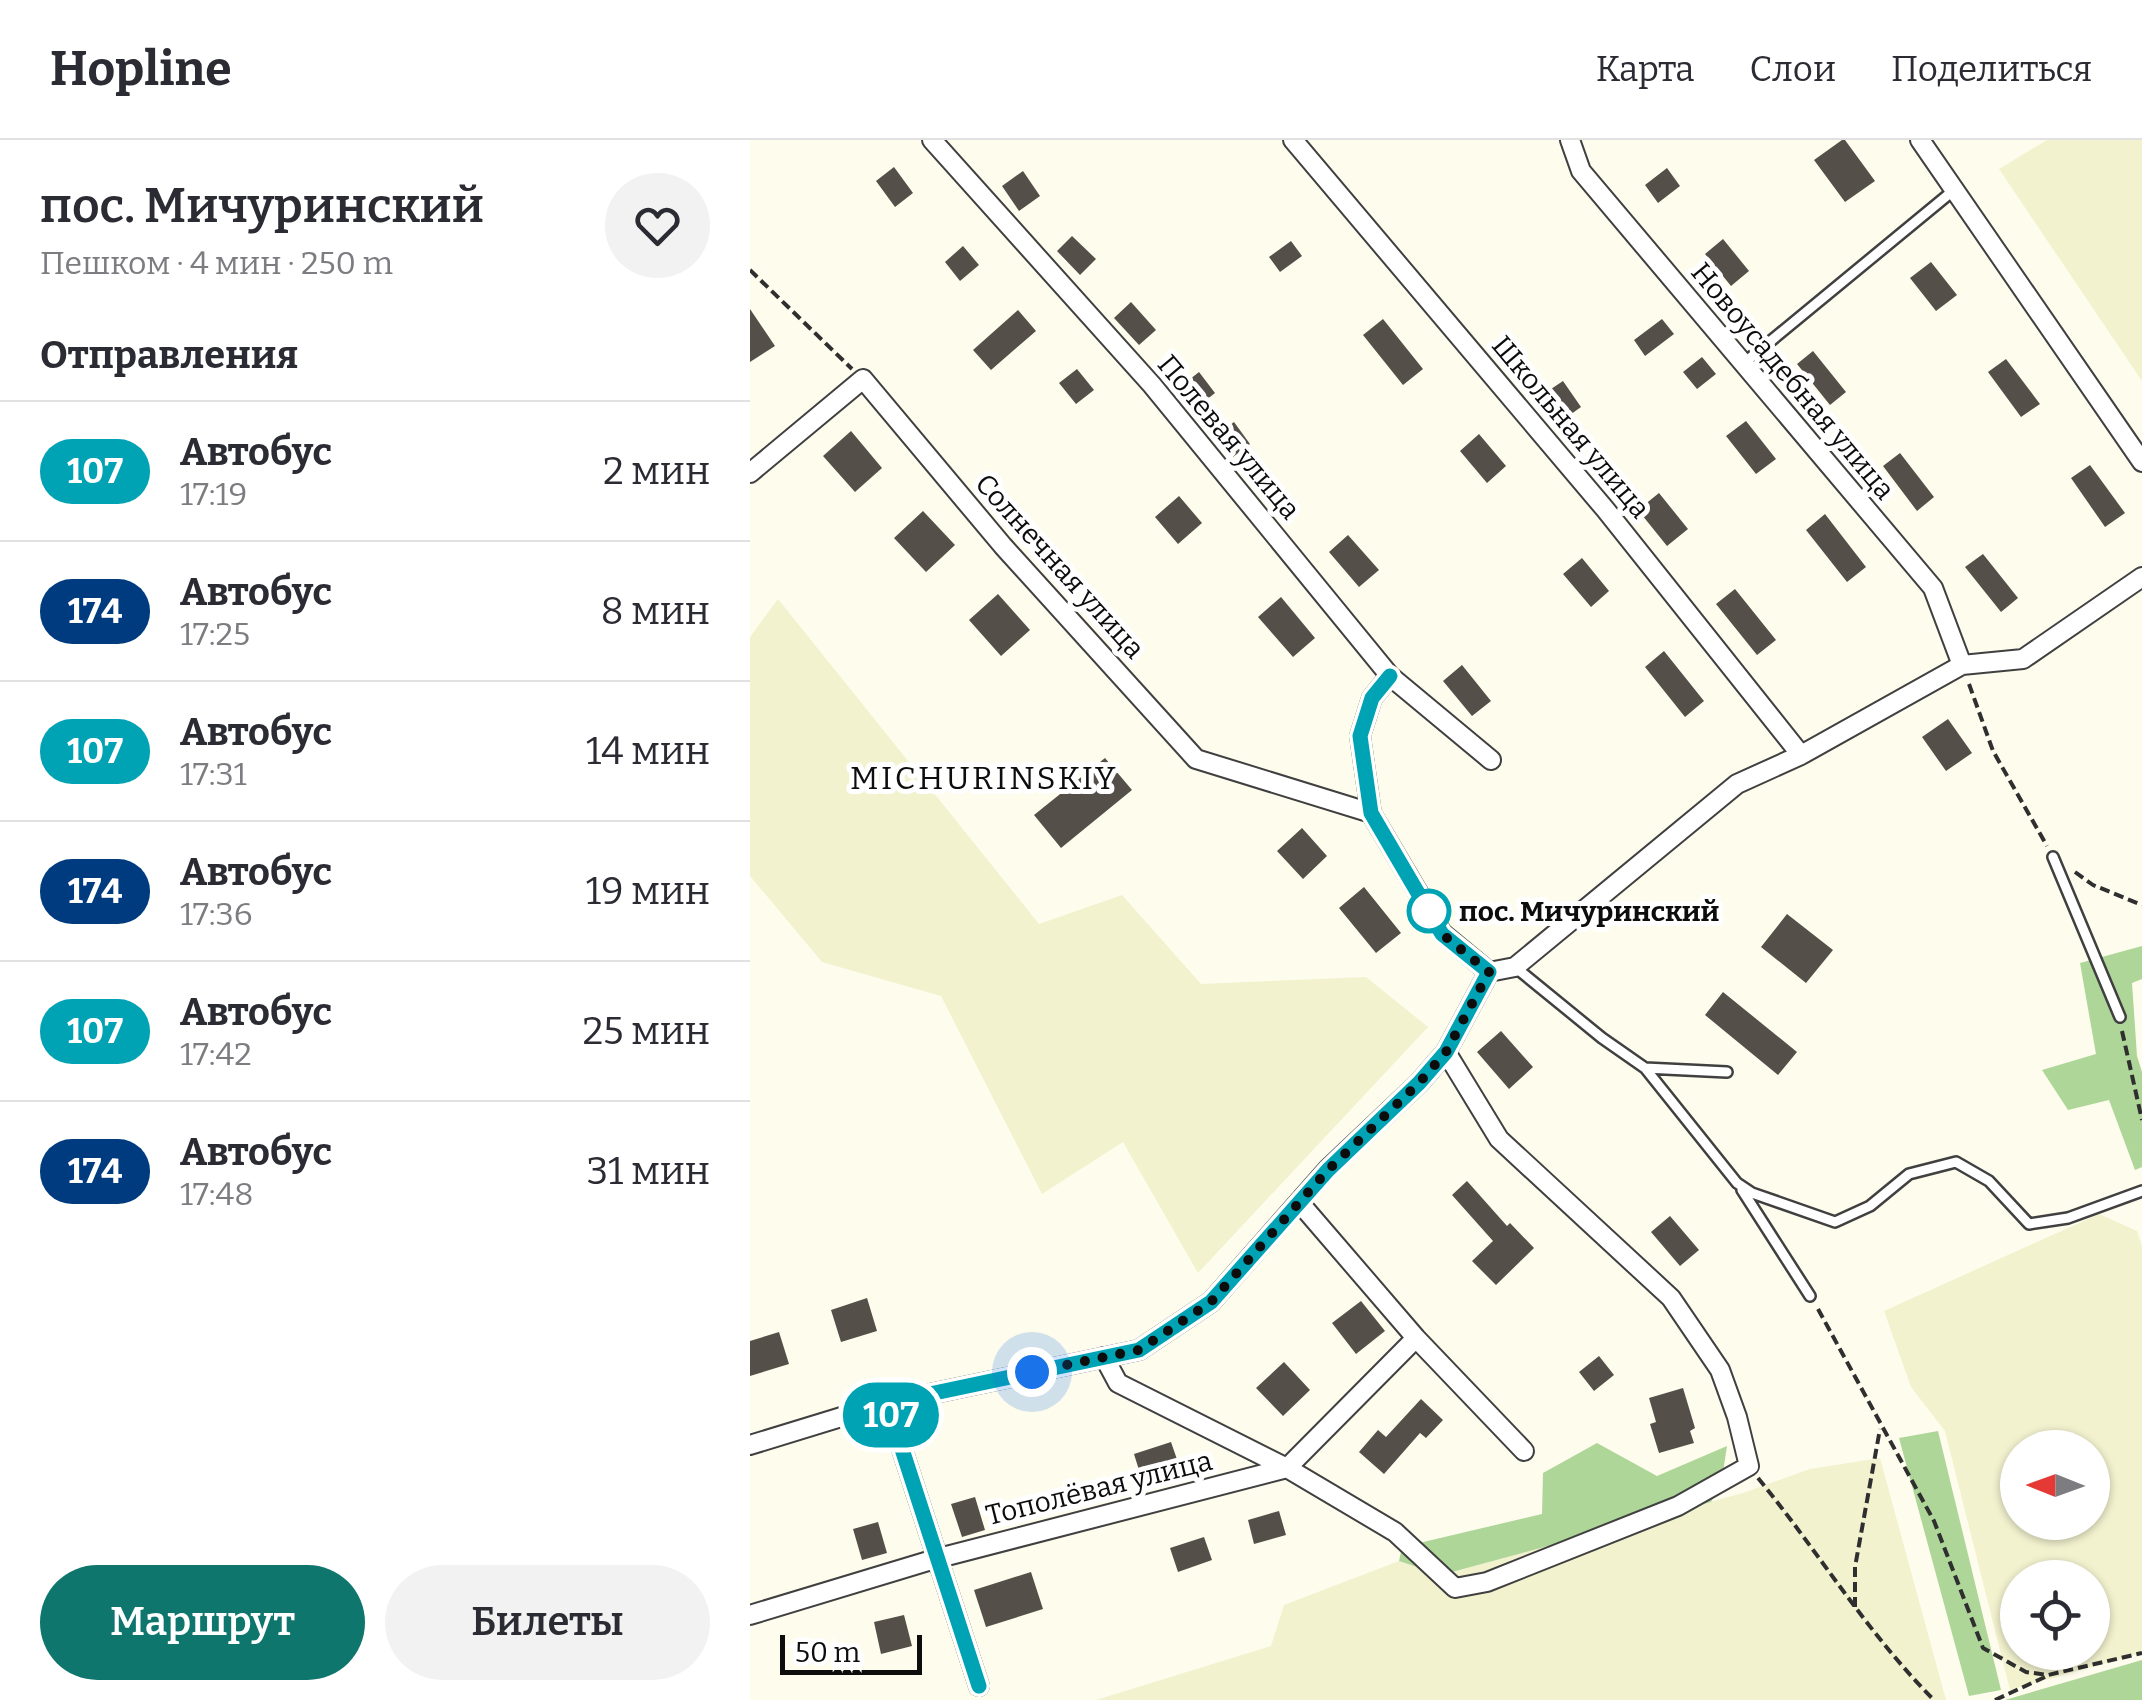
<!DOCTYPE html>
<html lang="ru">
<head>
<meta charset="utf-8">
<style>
	:root { --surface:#fff; --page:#f2f2f3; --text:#2b2b33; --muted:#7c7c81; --line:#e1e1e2; --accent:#0f766e }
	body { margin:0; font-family:Bitter,serif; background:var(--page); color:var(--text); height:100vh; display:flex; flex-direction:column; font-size:38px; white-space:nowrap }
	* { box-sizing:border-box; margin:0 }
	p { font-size:32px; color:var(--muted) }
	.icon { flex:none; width:55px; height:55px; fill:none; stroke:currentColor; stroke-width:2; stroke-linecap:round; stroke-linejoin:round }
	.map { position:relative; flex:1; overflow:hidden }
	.sheet { display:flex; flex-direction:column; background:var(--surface); width:750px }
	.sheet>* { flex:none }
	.badge { padding:0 20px; border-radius:32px; font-size:35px; line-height:65px }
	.needle { width:65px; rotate:271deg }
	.fabs { position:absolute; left:1250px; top:1290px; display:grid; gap:20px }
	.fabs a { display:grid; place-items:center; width:110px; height:110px; border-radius:50%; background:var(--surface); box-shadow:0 2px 8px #0004; font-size:50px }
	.scale { position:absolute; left:30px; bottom:25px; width:142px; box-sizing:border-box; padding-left:10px; border:5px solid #0d0d0d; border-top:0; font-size:28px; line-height:35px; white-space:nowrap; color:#0d0d0d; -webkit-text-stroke:8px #fff; paint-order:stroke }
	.you { position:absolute; width:50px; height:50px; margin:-25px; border:8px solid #fff; border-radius:50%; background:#1a73e8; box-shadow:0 0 0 15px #1a73e833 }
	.map>.badge { position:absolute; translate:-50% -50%; box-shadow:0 0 0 5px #fff }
	h2 { padding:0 40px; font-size:38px; line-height:90px }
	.round { display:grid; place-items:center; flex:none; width:105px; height:105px; border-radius:52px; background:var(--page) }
	.head { display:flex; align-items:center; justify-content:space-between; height:170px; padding:0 40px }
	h1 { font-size:48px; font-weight:600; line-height:75px }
	.button { display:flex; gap:20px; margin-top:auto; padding:20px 40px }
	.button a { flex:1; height:115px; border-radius:60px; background:var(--accent); color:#fff; font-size:40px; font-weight:600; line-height:115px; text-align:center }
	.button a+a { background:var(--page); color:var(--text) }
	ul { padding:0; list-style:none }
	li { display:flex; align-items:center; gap:30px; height:140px; padding:0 40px; border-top:2px solid var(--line) }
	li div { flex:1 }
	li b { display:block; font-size:38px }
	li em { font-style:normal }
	li .badge { min-width:110px; font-weight:700; text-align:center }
	header { display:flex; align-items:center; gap:60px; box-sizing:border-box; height:140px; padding:0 50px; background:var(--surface); border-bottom:2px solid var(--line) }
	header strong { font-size:48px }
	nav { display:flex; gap:55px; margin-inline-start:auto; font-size:35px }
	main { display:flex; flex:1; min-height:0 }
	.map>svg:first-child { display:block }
	.farmland { fill:#f2f2cf; fill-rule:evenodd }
	.forest { fill:#afd699 }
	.building { fill:#554f4a }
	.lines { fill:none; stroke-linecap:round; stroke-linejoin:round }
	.service-casing { stroke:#404040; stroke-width:14 }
	.minor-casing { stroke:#404040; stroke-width:22 }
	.path { stroke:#2f2f2f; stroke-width:4; stroke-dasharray:10 5; stroke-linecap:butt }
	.service { stroke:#fff; stroke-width:9 }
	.minor { stroke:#fff; stroke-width:18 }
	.line-casing { stroke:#fff; stroke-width:22 }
	.line { stroke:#00a3b4; stroke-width:15 }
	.walk { stroke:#0d0d0d; stroke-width:10; stroke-dasharray:0 18 }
	.stop-dot { fill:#fff; stroke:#00a3b4; stroke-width:5 }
	.labels { text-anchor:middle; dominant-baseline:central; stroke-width:10; stroke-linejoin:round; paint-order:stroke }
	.street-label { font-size:28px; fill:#0d0d0d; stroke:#fff }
	.stop-label { font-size:28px; font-weight:bold; fill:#0d0d0d; stroke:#fff; text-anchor:start }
	.quarter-label { font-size:32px; letter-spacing:2.5px; fill:#0d0d0d; stroke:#fff }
</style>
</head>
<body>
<header>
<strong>Hopline</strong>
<nav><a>Карта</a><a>Слои</a><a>Поделиться</a></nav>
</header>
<main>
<section class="sheet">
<div class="head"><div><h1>пос. Мичуринский</h1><p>Пешком · 4 мин · 250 m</p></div><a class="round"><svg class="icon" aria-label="heart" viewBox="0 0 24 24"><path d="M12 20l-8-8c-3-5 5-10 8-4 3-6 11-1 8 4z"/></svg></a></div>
<h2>Отправления</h2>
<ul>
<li><span class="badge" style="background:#00a3b4;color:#fff">107</span><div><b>Автобус</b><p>17:19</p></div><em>2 мин</em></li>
<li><span class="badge" style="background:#003b80;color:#fff">174</span><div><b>Автобус</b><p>17:25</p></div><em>8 мин</em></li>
<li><span class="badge" style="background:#00a3b4;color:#fff">107</span><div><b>Автобус</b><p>17:31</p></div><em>14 мин</em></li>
<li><span class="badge" style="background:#003b80;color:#fff">174</span><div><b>Автобус</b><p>17:36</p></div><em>19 мин</em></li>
<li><span class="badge" style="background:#00a3b4;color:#fff">107</span><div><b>Автобус</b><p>17:42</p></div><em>25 мин</em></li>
<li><span class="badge" style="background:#003b80;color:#fff">174</span><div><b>Автобус</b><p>17:48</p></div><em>31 мин</em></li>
</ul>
<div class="button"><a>Маршрут</a><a>Билеты</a></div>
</section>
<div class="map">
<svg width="1392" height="1560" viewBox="0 0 1392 1560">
	<rect width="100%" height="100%" fill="#fefced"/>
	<path class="farmland" d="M1297,0H1392V241L1249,29Z
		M28,459L289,784L372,755L451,844L616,837L678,887L448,1133L373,1002L292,1054L191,856L72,822L0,736V497Z
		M1349,1074L1387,1091L1392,1106V1513L1260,1550L1195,1291L1161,1247L1134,1171ZM1268,1308H1342V1382H1268ZM1268,1438H1342V1512H1268Z
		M1130,1318L1196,1560H346L521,1506L534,1465L649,1421L691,1435L993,1353L1060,1329Z"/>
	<path class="forest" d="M1392,806V839L1382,843L1387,916L1392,932V1027L1385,1030L1359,960L1318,970L1292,930L1346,914L1330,823Z
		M1188,1291L1251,1550L1219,1556L1149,1298Z
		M847,1303L907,1336L977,1306L971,1345L961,1362L691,1435L649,1421L652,1407L792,1374L793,1333Z
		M1392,1520V1560H1255Z"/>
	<path class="building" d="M1092,0H1095L1125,41L1095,62L1064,20Z
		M144,27L163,53L145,67L126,41Z
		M917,28L930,46L908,63L895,45Z
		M273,31L290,56L269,71L252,46Z
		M322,96L346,119L330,135L307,111Z
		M973,99L999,131L981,146L955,114Z
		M541,101L552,116L530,132L519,117Z
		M213,106L229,125L210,141L195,122Z
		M1181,122L1207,155L1186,171L1160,138Z
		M381,162L406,190L389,205L364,178Z
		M0,169L25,206L0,222Z
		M268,170L286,191L241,230L223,210Z
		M633,179L673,229L653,245L613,195Z
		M912,179L924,194L895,216L884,200Z
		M1063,211L1096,252L1080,265L1047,224Z
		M952,217L966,234L947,249L933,232Z
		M1256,219L1290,264L1271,277L1238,232Z
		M327,229L344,250L326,264L309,243Z
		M449,232L465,253L446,268L430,247Z
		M813,241L831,267L810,282L792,255Z
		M996,281L1026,319L1006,334L976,296Z
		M484,282L500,304L483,317L467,295Z
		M101,291L132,328L105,352L73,316Z
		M729,294L756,326L737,343L710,311Z
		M1150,313L1184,357L1167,371L1133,326Z
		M1340,325L1375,373L1355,387L1321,338Z
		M909,353L938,389L917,406L888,370Z
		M429,356L452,383L428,404L405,377Z
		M173,371L205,405L176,432L144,398Z
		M1075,374L1116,427L1097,442L1056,390Z
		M598,395L629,430L609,447L579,412Z
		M1233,414L1268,458L1251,472L1215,427Z
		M832,418L859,451L841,467L813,434Z
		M985,449L1026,500L1007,515L966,464Z
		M248,454L280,490L251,516L219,480Z
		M531,457L565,498L543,517L508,477Z
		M914,511L954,561L935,577L895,527Z
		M712,525L741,561L722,576L693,541Z
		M1198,579L1222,613L1196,631L1172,597Z
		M355,618L382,650L311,708L284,675Z
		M552,688L577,716L553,739L527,711Z
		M614,747L651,793L626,813L589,768Z
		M1037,774L1083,810L1056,843L1011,807Z
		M973,852L1047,912L1028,935L955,875Z
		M751,891L783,927L759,949L727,912Z
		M717,1041L757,1086L760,1083L784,1108L746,1145L722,1121L743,1101L702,1055Z
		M920,1076L949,1110L930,1126L901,1092Z
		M117,1158L127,1191L91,1202L81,1170Z
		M611,1161L635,1191L606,1214L582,1183Z
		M29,1192L39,1224L0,1236V1201Z
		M849,1216L864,1235L844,1251L829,1232Z
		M534,1222L560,1250L533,1276L506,1248Z
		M933,1248L945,1288L940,1291L944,1303L909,1313L900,1284L906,1282L899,1258Z
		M671,1259L693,1280L676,1298L670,1293L634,1334L609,1312L628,1290L636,1297Z
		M421,1302L431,1331L393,1343L384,1314Z
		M225,1357L235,1390L212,1397L201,1364Z
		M529,1371L536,1395L504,1404L498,1380Z
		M128,1382L137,1413L112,1420L103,1389Z
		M454,1397L462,1420L428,1432L420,1408Z
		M281,1432L293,1469L236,1487L224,1450Z
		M154,1475L162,1506L131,1514L124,1482Z"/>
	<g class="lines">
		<defs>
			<path id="service" d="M994,223L1204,50
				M1303,717L1370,877
				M765,827L852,898L895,928L977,932
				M895,928L987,1043L1002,1053L1085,1082L1120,1066L1159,1034L1206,1022L1239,1041L1279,1084L1318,1078L1392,1051
				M992,1050L1060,1156"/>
			<path id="minor" d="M182,0L402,245L640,536L741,620
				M543,0L855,369L1051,615
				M820,0L831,31L1183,448L1212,525
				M1170,0L1392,322
				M0,333L113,239L253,406L446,619L621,673
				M640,536L622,558L610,596L621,673L692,793L739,832
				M739,832L765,827L987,644L1051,615L1212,525L1273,519L1392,437
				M549,1062L666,1198L774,1311
				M354,1217L368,1243L537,1328L645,1392L705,1448L737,1442L928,1366L999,1326L987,1277L970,1230L921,1158L749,999L696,912
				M137,1263L229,1546
				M0,1305L137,1263L389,1210L461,1162L578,1029L669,943L696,912L739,832
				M0,1475L185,1419L537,1328L666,1198"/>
		</defs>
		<use href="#service" class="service-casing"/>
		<use href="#minor" class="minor-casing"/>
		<path class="path" d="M0,130L102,229
			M1219,544L1243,611L1297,706
			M1325,732L1343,745L1392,765
			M1372,891L1392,980
			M1068,1169L1184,1381L1233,1508L1276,1532L1298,1535L1392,1513
			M1008,1338C1068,1411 1117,1493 1184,1560
			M1105,1467V1427L1130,1289
			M1245,1560L1295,1537"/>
		<use href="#service" class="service"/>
		<use href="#minor" class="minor"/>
	</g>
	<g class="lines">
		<defs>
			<path id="line" d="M229,1546L137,1263L389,1210L461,1162L578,1030L669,943L696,912L739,832L692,794L621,673L610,596L622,558L640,536"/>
		</defs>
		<use href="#line" class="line-casing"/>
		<use href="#line" class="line"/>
		<path class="walk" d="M282,1232L389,1210L461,1162L578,1030L669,943L696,912L739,832L692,794L679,771"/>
	</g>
	<circle class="stop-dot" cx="679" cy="771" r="20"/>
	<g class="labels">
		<g class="street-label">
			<text transform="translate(1043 241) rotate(50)">Новоусадебная улица</text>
			<text transform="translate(821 287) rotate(50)">Школьная улица</text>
			<text transform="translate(479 297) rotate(50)">Полевая улица</text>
			<text transform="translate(310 426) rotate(48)">Солнечная улица</text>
			<text transform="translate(349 1348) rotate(-14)">Тополёвая улица</text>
		</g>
		<g class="stop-label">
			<text x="709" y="771">пос. Мичуринский</text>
		</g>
		<g class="quarter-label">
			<text x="234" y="638">MICHURINSKIY</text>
		</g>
	</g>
</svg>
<div class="fabs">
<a><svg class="needle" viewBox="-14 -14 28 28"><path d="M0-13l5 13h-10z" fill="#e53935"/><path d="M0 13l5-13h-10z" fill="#7c7c81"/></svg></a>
<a><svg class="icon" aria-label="locate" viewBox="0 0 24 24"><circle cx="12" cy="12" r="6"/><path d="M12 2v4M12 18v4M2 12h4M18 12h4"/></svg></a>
</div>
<div class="scale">50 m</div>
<div class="you" style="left:282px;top:1232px"></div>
<b class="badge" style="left:141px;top:1275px;background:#00a3b4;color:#fff">107</b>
</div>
</main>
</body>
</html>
